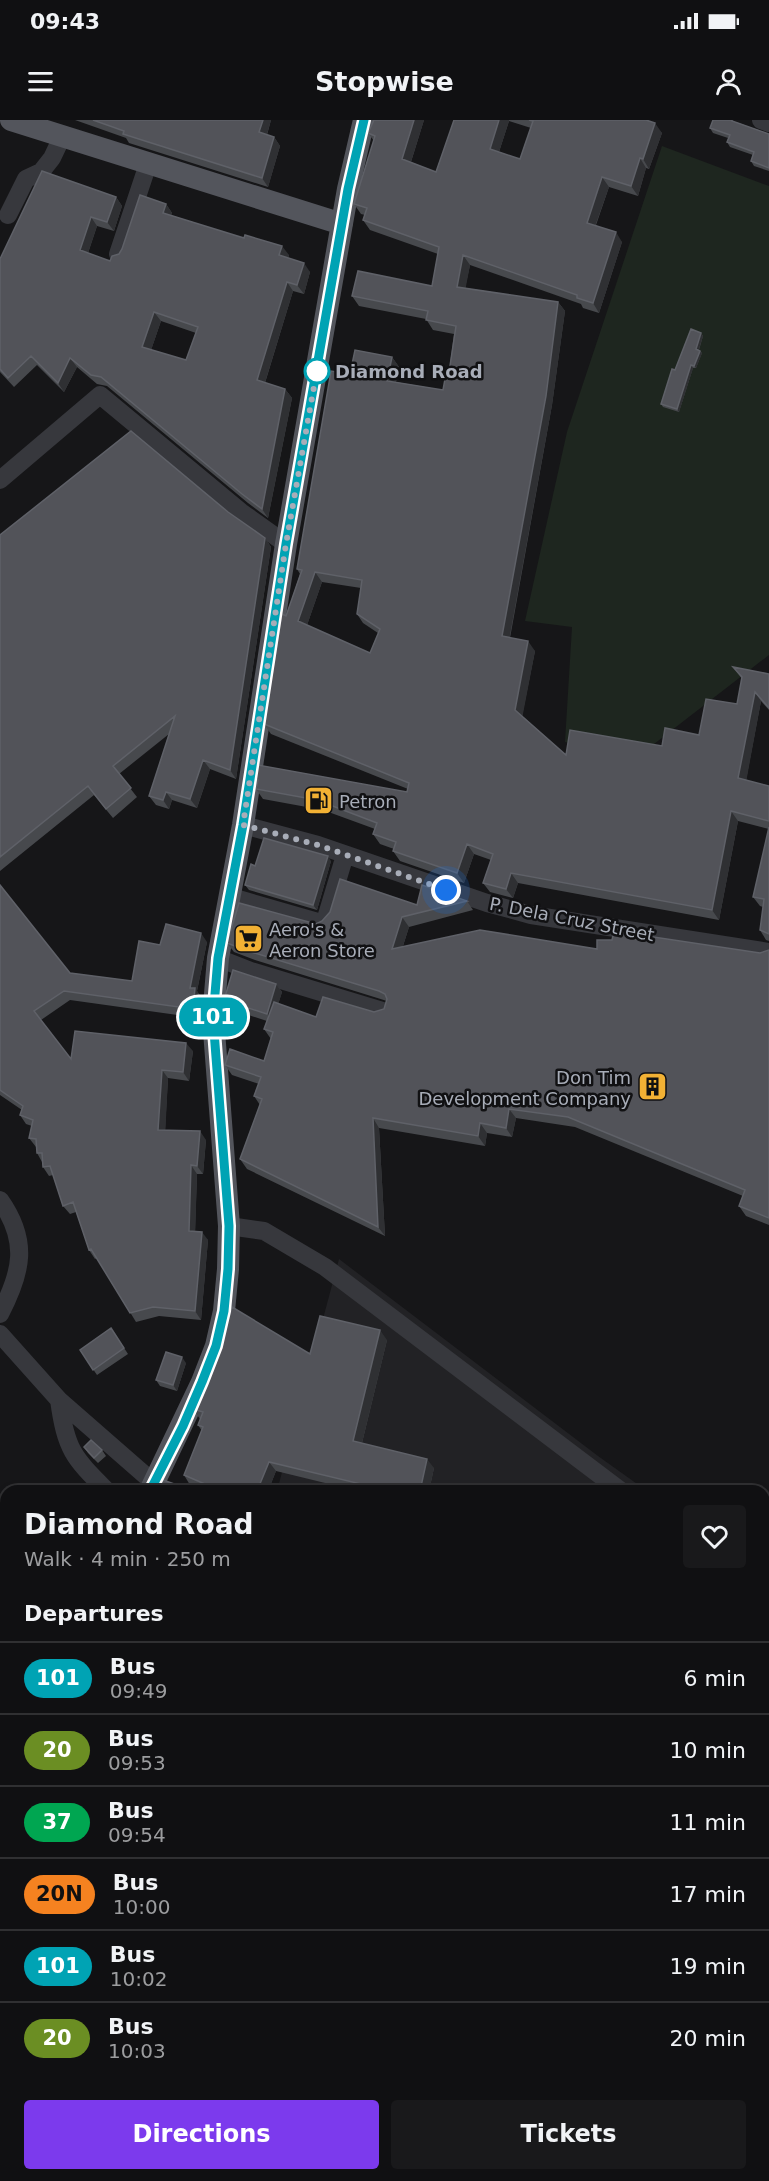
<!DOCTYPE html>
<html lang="en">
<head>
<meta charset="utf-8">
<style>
	:root { --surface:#101012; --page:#19191b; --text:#f1f3f6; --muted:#9c9d9f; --line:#303032; --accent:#7c3aed }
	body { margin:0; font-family:"DejaVu Sans",sans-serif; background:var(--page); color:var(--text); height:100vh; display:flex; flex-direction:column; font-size:22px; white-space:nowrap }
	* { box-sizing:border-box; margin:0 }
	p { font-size:20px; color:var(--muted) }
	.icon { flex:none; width:33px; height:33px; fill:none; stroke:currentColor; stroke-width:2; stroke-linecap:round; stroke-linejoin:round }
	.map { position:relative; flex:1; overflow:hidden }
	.sheet { position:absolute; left:0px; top:1365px; width:770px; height:696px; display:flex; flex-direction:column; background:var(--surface); border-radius:18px 18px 0 0; box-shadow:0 3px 9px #0003,0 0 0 2px var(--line) }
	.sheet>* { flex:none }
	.badge { padding:0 12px; border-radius:20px; font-size:21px; line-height:39px }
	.you { position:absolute; width:30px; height:30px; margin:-15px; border:4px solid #fff; border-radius:50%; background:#1a73e8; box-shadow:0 0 0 9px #1a73e833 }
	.map>.badge { position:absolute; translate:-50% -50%; box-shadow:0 0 0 3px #fff }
	h2 { padding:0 24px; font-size:22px; line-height:54px }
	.round { display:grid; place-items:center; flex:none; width:63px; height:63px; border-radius:6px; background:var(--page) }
	.overview { display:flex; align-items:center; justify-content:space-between; height:102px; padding:0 24px }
	h1 { font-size:28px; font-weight:800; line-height:45px }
	.action { display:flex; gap:12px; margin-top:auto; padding:12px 24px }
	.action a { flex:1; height:69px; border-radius:6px; background:var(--accent); color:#fff; font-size:24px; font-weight:800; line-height:69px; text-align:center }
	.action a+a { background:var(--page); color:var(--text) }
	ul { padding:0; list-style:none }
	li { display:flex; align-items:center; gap:18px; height:72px; padding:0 24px; border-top:2px solid var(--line) }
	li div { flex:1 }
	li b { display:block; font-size:22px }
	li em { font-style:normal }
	li .badge { min-width:66px; font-weight:700; text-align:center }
	.status { display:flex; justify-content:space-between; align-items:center; height:42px; padding:0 30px; background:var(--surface); direction:ltr }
	.status svg { height:16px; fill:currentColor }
	header { display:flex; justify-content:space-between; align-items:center; height:78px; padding:0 24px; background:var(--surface); font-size:27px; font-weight:800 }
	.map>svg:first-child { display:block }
	.built { fill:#222225 }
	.green { fill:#1e261f }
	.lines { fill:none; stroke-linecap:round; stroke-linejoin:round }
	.minor { stroke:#37383d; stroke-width:18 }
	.major { stroke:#53555c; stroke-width:22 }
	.wall { fill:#47494d; fill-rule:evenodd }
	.shaded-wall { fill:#2f3033 }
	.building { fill:#525359; stroke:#5f6168; stroke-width:1.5; fill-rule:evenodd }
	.line-casing { stroke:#fff; stroke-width:14 }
	.line { stroke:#00a3b4; stroke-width:9 }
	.walk { stroke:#a8adb8; stroke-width:6; stroke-dasharray:0 10.8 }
	.stop-dot { fill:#fff; stroke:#00a3b4; stroke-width:3 }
	.labels { text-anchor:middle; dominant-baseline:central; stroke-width:5; stroke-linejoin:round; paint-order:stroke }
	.stop-label { font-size:18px; font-weight:bold; fill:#a8adb8; stroke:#111113; text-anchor:start }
	.poi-label { font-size:18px; fill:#a8adb8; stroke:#111113; text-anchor:start }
	.street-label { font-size:18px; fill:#a8adb8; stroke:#111113 }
</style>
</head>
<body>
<div class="status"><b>09:43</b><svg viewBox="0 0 49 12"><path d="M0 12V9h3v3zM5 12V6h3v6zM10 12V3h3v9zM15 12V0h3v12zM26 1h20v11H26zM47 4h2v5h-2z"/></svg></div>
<header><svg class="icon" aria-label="menu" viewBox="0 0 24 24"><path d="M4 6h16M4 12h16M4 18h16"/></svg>Stopwise<svg class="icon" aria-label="person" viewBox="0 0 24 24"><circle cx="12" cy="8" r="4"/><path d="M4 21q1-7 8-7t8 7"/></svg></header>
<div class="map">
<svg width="769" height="2061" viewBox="0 0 769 2061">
	<rect width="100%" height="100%" fill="#161618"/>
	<path class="built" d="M339,1139L598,1336L647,1371H277Z
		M769,1450V1965L764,1962V1454Z"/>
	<path class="green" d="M662,26L769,66V535L636,638L565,622L572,507L525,501L567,312Z"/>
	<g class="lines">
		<path class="minor" d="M761,0L769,3
			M8,95L26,59L41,52L52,38L62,17
			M118,134L148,44
			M0,360L100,275L241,392L286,424
			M243,705L318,725L487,783L531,795L769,832
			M228,776L321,803L326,798L345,735
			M218,838L251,851L383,891
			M0,1080C29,1121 22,1152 0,1194
			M229,1106L264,1111L325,1147L621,1371
			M0,1214L59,1280L154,1363
			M59,1280C66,1330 73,1337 107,1371
			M0,1501L6,1505
			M764,1508L769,1514
			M0,1670L6,1672
			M0,1850L6,1852
			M764,1892L769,1885
			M0,1963L6,1957
			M320,2055L337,2061"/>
		<path class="major" d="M11,0L342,104
			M150,1371L202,1262L216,1226L224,1191L228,1149L229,1106L213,898L218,838L243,705L286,424L348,69L364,0
			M0,1732L6,1715
			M764,1992L769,1997
			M750,2055L758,2061"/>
	</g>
	<path class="wall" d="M75,0H271L267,15L274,17L280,26L268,67L129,23L126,18Z
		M374,0H424L411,42L436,52L454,0H646L662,13L649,49L646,48L638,76L609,67L596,105L622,122L599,193L583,188L581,184L470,145L465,168L558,182L565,191L552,285L510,518L535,531L522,596L566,635L662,626L699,615L737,584L742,559L733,547L769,554V590L761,581L746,660L769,666V821L766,820L760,810L763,787L760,786L753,777L769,709L738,701L719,800L518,763L513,778L490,772L483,763L491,740L474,734L464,763L400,741L393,731L394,729L380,724L373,714L375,709L323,690L263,679L256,669L258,662L255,659L407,672L408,669L271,614L264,604L286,496L300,454L297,449L350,254L392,237L399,247L396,262L443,270L448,259L454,214L433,210L426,199L359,186L352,176L432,166L438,134L370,110L363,100L365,95L361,94L354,84L374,21L368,13ZM509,1L531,8L520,39L499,32ZM322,462L361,468L357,494L363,503L378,513L370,533L307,505Z
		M736,2L769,14V51L754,46L751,41L753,35L730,27L727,22L728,18L713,13L710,8Z
		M116,77L122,86L114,111L97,106L88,133L110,141L119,134L166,84L172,93L171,95L289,135L288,138L310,152L304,174L293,171L265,263L285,269L292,278L268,398L248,383L107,266L97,264L77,247L64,272L37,245L14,267L0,252V139ZM161,201L196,213L186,240L151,230Z
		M701,213L703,216L699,230L702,233L696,248H693L679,292L663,287L661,284L675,250Z
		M228,392L265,418L271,427L236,659L210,649L197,688L172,680L169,689L156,685L149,676L169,614L119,654L137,677L113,698L94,675L0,751V415Z
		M331,741L317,790L249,770L245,765Z
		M0,765L70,853L132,861L160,825L207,822L197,871L201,877L199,898L70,880L41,900L71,939L193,931L189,961L168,958L165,1010L206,1020L203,1054H197L195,1111L208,1120L201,1200L159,1196L136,1202L97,1138L95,1139L89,1130L76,1092L70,1094L63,1086L53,1055L49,1056L43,1047L42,1042L37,1033L36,1027L29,1018L32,1006L26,1004L20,995L22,990L0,975Z
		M467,781L473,790L409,807L403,826L597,829L760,833L769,830V1105L746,1096L739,1086L743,1076L575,1007L516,998L512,1017L487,1013L485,1026L379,1008L385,1116L247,1049L240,1039L260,985L254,976L259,964L232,955L225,945L264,941L271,919L264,909L267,901L230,889L224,880L276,864L282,872L278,884L316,897L374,892L384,889L387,881L255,840L234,832L227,823L417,785Z
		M111,1208L128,1234L97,1255L80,1230Z
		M387,1220L362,1323L434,1348L429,1371H358L276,1351L268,1371H205L190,1365L184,1355L202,1311L198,1305L200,1299L193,1289L310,1234Z
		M186,1243L177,1271L160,1266L156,1260Z
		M84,1327L102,1330L106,1336L98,1343L88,1333Z
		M0,1557L6,1559V1586L0,1584Z
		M0,1642L4,1643L6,1646V1654L4,1659L0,1660Z
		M6,1801V1836L0,1834V1817Z
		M352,2055H428L426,2061H369Z"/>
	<path class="shaded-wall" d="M263,0H271L265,21L259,12Z
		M414,0H424L409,48L402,39Z
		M499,0H509V1L497,38L490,29Z
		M655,3L662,13L649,49L643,39Z
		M274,17L280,26L268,67L262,58Z
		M640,38L646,48L638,76L631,66Z
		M602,57L609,67L593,112L587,103Z
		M116,77L122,86L114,111L107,102Z
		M166,84L172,93L169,102L163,93Z
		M91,97L97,106L86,139L80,130Z
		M616,112L622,122L599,193L593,183Z
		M282,126L289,135L286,144L279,135Z
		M463,135L470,145L464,177L457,167Z
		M304,143L310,152L304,174L297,165Z
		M287,162L293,171L263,269L257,260Z
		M558,182L565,191L552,285L508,526L502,516Z
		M154,192L161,201L149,236L142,227Z
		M701,213L703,216L698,232L696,229Z
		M700,231L702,233L696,248L694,246Z
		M392,237L399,247L394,270L387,261Z
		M70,238L77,247L64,272L58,263Z
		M691,245L693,248L679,292L677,289Z
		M285,269L292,278L268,398L262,389Z
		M265,418L271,427L236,659L230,650Z
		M315,452L322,462L305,511L298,501Z
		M528,521L535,531L522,599L515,590Z
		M755,572L761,581L745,668L738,658Z
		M203,640L210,649L197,688L190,679Z
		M166,672L172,680L169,689L163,680Z
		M731,691L738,701L719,800L712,790Z
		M467,724L474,734L464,763L457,753Z
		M328,736L331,741L317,790L313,785Z
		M511,753L518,763L513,778L506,769Z
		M402,797L409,807L399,838L392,829Z
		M201,813L207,822L197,871L201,877L199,898L193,889L190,868Z
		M276,864L282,872L273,902L267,894Z
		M186,923L193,931L189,961L183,952Z
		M162,950L168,958L165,1018L158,1010Z
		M509,989L516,998L512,1017L506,1008Z
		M373,998L379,1008L385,1116L378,1107Z
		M480,1003L487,1013L485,1026L478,1016Z
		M200,1011L206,1020L203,1054L197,1046Z
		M191,1045L197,1054L195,1119L189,1111Z
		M202,1112L208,1120L201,1200L195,1191Z
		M380,1210L387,1220L360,1331L353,1321Z
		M182,1237L186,1243L177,1271L173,1265Z
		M427,1339L434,1348L429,1371H420Z
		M269,1342L276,1351L268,1371H257Z
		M4,1643L6,1646V1654L4,1659L0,1654Z
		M417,2055H428L426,2061H415Z"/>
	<path class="building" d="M93,0H263L259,12L274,17L262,58L123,14L124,11Z
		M374,0H414L402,39L436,52L454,0H499L490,29L520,39L533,1L529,0H646L655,3L643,39L640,38L631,66L602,57L587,103L616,112L593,183L577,178V175L463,135L457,167L558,182L546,276L502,516L528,521L515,590L566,635L570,610L662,626L665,608L699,615L706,579L737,584L742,557L733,547L769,554V588L755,572L738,658L769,666V701L731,691L712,790L511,753L506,769L483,763L493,734L467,724L457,753L393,731L396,722L373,714L377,703L317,680L256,669L258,660L255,659L258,645L407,672L409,663L264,604L282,494L286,496L302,450L297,449L331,251L350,254L355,230L392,237L387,261L443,270L445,259H448L456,206L426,200L428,191L352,176L358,151L432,166L439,127L363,100L367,88L354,84L375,16L368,13ZM315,452L362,460L357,494L380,509L370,533L298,501Z
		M713,0H732V1L769,14V48L751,41L754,32L727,22L730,15L710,8Z
		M42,51L116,77L107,102L91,97L80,130L110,141L112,136L119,134L122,129L140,75L166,84L163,93L244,118L245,115L282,126L279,135L304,143L297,165L287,162L257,260L285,269L262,389L242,374L101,257L91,255L70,238L58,263L31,236L8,258L0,249V139ZM154,192L198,207L186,240L142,227Z
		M691,209L701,213L696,229L700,231L694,246L691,245L677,289L661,284L672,249L675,250Z
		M131,311L228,392L265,418L230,650L203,640L190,679L166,672L163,680L149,676L175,596L113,646L131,668L106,689L88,666L0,737V415Z
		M769,707V814L760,810L764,779L753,777Z
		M264,718L328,736L313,785L245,765L251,744L255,746Z
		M340,759L417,785L422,765L467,781L402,797L392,829L480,810L597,829V820H612L614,811L760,833L769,830V1098L739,1086L745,1070L568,997L509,989L506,1008L480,1003L478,1016L373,998L378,1107L240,1039L262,979L254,976L261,957L225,945L230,929L264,941L273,912L264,909L274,882L316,897L323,877L374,892L384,889L387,879L385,874L379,871L248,831L227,823L239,783L316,804L322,801L330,792Z
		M0,765L70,853L132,861L139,821L160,825L166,804L201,813L190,868H195L193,889L64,871L34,891L71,939L75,911L186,923L183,952L162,950L158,1010L200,1011L197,1046L191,1045L189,1111L202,1112L195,1191L153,1187L130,1193L91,1129L89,1130L73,1082L63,1086L50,1046L43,1047L42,1033H37L36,1019L29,1018L33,1000L20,995L23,986L0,970Z
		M233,850L276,864L267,894L224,880Z
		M232,1187L310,1234L320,1196L380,1210L353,1321L427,1339L420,1371H360L361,1364L269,1342L257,1371H221L184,1355L203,1307L198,1305L203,1292L193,1289L222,1221Z
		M111,1208L124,1228L93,1250L80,1230Z
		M166,1232L182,1237L173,1265L156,1260Z
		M91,1320L102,1330L94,1338L84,1327Z
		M163,1360L180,1366L179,1371H158Z
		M556,1364L572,1371H553Z
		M769,1446V1492L766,1490L764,1476V1449Z
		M0,1557L6,1559V1582L0,1580Z
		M0,1642L4,1643L0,1654Z
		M6,1801V1832L0,1830V1817Z
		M769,1906V1914L765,1911Z
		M6,1977V2055H72L87,2061H0V1994Z
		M373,2055H417L415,2061H389Z
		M481,2055H539L558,2061H479Z"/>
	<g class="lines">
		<defs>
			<path id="line" d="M150,1371L183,1306L202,1262L216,1226L224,1191L228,1149L229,1106L213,898L218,838L243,705L286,424L348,69L364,0"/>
		</defs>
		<use href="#line" class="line-casing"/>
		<use href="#line" class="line"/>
		<path class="walk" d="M317,251L318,244L286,424L243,705L318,725L446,770"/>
	</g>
	<defs>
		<symbol id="fuel-square" viewBox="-11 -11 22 22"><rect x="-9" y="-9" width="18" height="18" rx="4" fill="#f2b134" stroke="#111113"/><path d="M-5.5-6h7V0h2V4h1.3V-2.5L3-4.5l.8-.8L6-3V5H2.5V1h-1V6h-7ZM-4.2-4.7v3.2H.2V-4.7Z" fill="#111"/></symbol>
		<symbol id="supermarket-square" viewBox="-11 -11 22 22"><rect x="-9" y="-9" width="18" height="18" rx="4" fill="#f2b134" stroke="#111113"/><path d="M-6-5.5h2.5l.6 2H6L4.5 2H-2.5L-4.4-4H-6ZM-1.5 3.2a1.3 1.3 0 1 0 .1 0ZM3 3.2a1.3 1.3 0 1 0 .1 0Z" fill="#111"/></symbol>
		<symbol id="building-square" viewBox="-11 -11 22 22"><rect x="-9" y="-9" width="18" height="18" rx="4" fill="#f2b134" stroke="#111113"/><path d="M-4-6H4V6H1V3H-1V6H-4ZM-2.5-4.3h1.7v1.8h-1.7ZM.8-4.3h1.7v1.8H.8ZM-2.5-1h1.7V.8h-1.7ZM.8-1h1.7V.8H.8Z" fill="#111"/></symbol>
	</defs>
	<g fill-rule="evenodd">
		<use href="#fuel-square" x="302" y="664" width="33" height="33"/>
		<use href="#supermarket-square" x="232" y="802" width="33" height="33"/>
		<use href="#building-square" x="636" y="950" width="33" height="33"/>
	</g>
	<circle class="stop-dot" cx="317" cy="251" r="12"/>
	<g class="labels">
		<g class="stop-label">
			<text x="335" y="251">Diamond Road</text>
		</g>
		<g class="poi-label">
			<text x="339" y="681">Petron</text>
			<text x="269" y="809">Aero's &amp;<tspan x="269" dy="21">Aeron Store</tspan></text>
			<text x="631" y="957" text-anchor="end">Don Tim<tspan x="631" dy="21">Development Company</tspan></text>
		</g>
		<g class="street-label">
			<text transform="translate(572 799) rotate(11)">P. Dela Cruz Street</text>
		</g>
	</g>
</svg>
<div class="you" style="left:446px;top:770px"></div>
<b class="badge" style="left:213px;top:897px;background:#00a3b4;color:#fff">101</b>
<section class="sheet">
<div class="overview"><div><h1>Diamond Road</h1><p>Walk · 4 min · 250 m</p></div><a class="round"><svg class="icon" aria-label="heart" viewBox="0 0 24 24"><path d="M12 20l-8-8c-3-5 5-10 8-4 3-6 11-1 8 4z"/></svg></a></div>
<h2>Departures</h2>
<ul>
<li><span class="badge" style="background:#00a3b4;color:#fff">101</span><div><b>Bus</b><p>09:49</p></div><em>6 min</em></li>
<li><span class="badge" style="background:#6b8e23;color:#fff">20</span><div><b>Bus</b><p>09:53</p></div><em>10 min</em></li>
<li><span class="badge" style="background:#00a651;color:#fff">37</span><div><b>Bus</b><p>09:54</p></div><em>11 min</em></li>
<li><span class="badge" style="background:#f58220;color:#111">20N</span><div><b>Bus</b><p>10:00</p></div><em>17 min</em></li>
<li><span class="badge" style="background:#00a3b4;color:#fff">101</span><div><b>Bus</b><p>10:02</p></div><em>19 min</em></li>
<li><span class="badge" style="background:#6b8e23;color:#fff">20</span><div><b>Bus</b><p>10:03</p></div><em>20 min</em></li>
</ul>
<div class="action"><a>Directions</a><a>Tickets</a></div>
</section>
</div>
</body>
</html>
